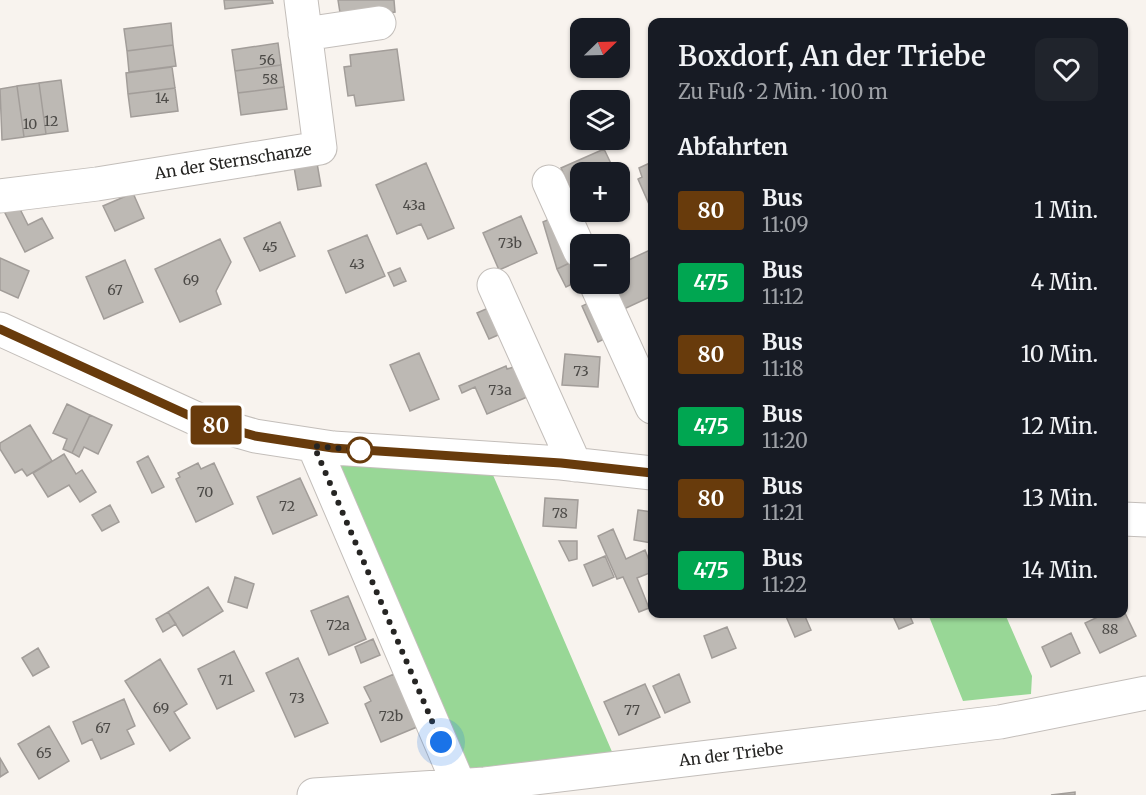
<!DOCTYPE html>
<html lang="de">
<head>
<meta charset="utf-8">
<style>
	:root { --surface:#171b24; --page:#20242c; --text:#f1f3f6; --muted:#9ea1a6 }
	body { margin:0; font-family:Merriweather,serif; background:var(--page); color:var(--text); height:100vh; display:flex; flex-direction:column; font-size:22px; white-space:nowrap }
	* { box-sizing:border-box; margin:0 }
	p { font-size:20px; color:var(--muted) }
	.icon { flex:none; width:33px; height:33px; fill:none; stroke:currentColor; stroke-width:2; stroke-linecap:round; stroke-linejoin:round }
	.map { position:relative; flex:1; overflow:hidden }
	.panel { position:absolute; left:648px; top:18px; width:480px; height:600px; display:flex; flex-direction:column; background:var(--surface); border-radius:12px; box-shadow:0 2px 4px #0004 }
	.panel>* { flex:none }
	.badge { padding:0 12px; border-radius:4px; font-size:21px; line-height:39px }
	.needle { width:39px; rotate:67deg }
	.tools { position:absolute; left:570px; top:18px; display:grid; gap:12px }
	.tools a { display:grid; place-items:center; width:60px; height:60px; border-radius:12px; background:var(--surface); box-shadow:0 2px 4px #0004; font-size:30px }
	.you { position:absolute; width:30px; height:30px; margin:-15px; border:4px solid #fff; border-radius:50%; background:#1a73e8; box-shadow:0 0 0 9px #1a73e833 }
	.map>.badge { position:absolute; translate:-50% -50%; box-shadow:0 0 0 3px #fff }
	h2 { padding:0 30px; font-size:22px; line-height:54px }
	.round { display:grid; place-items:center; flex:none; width:63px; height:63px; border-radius:12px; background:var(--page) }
	.head { display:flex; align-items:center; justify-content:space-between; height:102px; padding:0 30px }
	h1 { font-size:28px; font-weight:600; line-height:45px }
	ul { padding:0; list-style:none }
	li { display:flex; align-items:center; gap:18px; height:72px; padding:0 30px }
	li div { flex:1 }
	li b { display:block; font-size:22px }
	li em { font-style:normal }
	li .badge { min-width:66px; font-weight:700; text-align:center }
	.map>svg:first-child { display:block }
	.green { fill:#98d796 }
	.building { fill:#bdb9b4; stroke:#a29d99; stroke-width:1.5 }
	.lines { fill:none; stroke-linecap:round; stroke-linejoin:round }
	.minor-casing { stroke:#c3beba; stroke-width:35 }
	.minor { stroke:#fff; stroke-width:33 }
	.line-casing { stroke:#fff; stroke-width:14 }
	.line { stroke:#683b0c; stroke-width:9 }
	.walk { stroke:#262523; stroke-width:6; stroke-dasharray:0 10.8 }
	.stop-dot { fill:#fff; stroke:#683b0c; stroke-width:3 }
	.labels { text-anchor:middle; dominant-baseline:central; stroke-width:4.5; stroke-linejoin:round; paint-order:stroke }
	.number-label { font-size:14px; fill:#4c4a47 }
	.street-label { font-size:16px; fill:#262523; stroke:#fff }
</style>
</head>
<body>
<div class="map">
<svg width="1146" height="795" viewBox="0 0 1146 795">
	<rect width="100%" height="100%" fill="#f8f3ee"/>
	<path class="green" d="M329,464L493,475L613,754L463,769Z
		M928,614H1005L1032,676L1031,694L963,701Z"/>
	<path class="building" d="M224,0H272L273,3L225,9Z
		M338,0H394L395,12L341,19Z
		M171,23L173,45L127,51L124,29Z
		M278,43L281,65L235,71L232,50Z
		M173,45L176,66L129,72L127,51Z
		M397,49L404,100L356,106L354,95L348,96L344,67L351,66L350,55Z
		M281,65L284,87L238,93L235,71Z
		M172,67L175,88L128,94L126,73Z
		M61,80L68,131L46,134L39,83Z
		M39,83L46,134L24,137L17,86Z
		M17,86L24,137L2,140L0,89Z
		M284,87L287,109L241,115L238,93Z
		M175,88L178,111L131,117L128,94Z
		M604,149L615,172H580V208H579L561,168Z
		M652,162V211L638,179L642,177L639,168Z
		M317,163L321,186L298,190L294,167Z
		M426,163L454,228L428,239L421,224L397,234L376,185Z
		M133,193L144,218L115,231L103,206Z
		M19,207L28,225L42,218L53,238L25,252L3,209Z
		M559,215L580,258L557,269L543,222Z
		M521,216L537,253L499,270L483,233Z
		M280,222L295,256L260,271L244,238Z
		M367,235L385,276L346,293L328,251Z
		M220,239L231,262L216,291L221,304L180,322L155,269Z
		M650,250L652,256V296L624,309L612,284H620V264Z
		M0,258L29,271L18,298L0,290Z
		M580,258V280L566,287L557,269Z
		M125,260L143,302L104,319L86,277Z
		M400,268L406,281L394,286L388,273Z
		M597,299L613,335L598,342L582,306Z
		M493,306L505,332L489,339L477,313Z
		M419,353L439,399L410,411L390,365Z
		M565,354L600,357L598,387L562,385Z
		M506,366L507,369L514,367L527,397L487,414L475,387L462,393L459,386Z
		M67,404L90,415L72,453L63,449L67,439L53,433Z
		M90,415L112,425L98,454L84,447L79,457L72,453Z
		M30,425L52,461L27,476L22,469L15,473L0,449V443Z
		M64,454L76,474L82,470L96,492L80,502L69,485L48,497L33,473Z
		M148,456L164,487L152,493L137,462Z
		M198,463L201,469L214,463L233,504L196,522L176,479L180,477L178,473Z
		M300,478L317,515L273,534L257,497Z
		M545,498L578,500L576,528L543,526Z
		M110,505L119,522L102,531L92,515Z
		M638,510L652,512V543L634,540Z
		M613,529L626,559L645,550L652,568V572L637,578L649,608L639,612L623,577L617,579L598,536Z
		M559,541H577V559L569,561Z
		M605,556L614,577L593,586L584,565Z
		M235,577L254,584L247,608L228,602Z
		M208,587L223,611L183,636L168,612Z
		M348,596L366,639L329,655L311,611Z
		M1124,611L1136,636L1100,653L1085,623L1104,614H1124Z
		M168,612L176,624L163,632L156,619Z
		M785,614H804L811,630L795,637Z
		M892,614H909L913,623L899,629Z
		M727,627L736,648L712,658L704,636Z
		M1071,633L1080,653L1051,667L1042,647Z
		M373,639L380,655L361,663L355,647Z
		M38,648L49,667L33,676L22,658Z
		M234,651L254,691L217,709L198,669Z
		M298,658L328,723L295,737L266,673Z
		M160,659L187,704L174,712L190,738L170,751L125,681Z
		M394,674L417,727L381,742L365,704L371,701L364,687Z
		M679,674L690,702L665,713L653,686Z
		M645,684L660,717L619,735L604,702Z
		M124,699L135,726L127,730L134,744L101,759L92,739L82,744L73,722Z
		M49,726L69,761L39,779L18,744Z
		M0,758L8,772L0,777Z
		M1075,792V795H1051Z"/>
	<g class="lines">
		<defs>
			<path id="minor" d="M305,34L379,23
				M549,182L580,251
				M0,196L97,184L320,148L301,0
				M596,284L652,407
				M494,285L575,465
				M0,329L199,420L255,436L333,448L561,463L652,473
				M314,446L459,785
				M1124,519L1146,520
				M314,795L485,784L1000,722L1146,693"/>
		</defs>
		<use href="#minor" class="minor-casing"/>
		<use href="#minor" class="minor"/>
	</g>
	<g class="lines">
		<defs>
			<path id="line" d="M0,329L199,420L255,436L333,448L561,463L652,473"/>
		</defs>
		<use href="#line" class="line-casing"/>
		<use href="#line" class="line"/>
		<path class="walk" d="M360,450L314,446L441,742"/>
	</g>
	<circle class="stop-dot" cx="360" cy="450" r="12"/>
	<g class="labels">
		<g class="number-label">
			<text x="267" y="60">56</text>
			<text x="270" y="79">58</text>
			<text x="162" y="98">14</text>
			<text x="51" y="121">12</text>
			<text x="30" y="124">10</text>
			<text x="414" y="205">43a</text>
			<text x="510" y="243">73b</text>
			<text x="270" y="247">45</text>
			<text x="357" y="264">43</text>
			<text x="191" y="280">69</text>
			<text x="115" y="290">67</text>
			<text x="581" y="371">73</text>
			<text x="500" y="390">73a</text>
			<text x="205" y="492">70</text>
			<text x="287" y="506">72</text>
			<text x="560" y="513">78</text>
			<text x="338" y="625">72a</text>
			<text x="1110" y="629">88</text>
			<text x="226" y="680">71</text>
			<text x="297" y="698">73</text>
			<text x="161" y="708">69</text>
			<text x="632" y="710">77</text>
			<text x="391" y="716">72b</text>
			<text x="103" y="728">67</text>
			<text x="44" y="753">65</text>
		</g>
		<g class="street-label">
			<text transform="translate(233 161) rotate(-9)">An der Sternschanze</text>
			<text transform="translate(731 754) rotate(-7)">An der Triebe</text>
		</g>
	</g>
</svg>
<div class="tools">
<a><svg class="needle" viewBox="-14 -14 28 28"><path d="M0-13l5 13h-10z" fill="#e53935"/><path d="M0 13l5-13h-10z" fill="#9ea1a6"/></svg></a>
<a><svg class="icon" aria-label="layers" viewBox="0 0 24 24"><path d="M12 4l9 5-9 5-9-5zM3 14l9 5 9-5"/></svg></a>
<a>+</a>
<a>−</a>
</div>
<div class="you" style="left:441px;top:742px"></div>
<b class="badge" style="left:216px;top:425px;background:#683b0c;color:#fff">80</b>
<section class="panel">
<div class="head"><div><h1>Boxdorf, An der Triebe</h1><p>Zu Fuß · 2 Min. · 100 m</p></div><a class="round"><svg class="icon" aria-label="heart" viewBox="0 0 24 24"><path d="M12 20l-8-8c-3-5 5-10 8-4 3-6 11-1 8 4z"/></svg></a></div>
<h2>Abfahrten</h2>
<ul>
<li><span class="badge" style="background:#683b0c;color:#fff">80</span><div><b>Bus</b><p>11:09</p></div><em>1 Min.</em></li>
<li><span class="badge" style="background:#00a651;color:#fff">475</span><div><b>Bus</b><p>11:12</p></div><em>4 Min.</em></li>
<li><span class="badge" style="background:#683b0c;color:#fff">80</span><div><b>Bus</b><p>11:18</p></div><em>10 Min.</em></li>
<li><span class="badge" style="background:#00a651;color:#fff">475</span><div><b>Bus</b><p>11:20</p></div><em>12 Min.</em></li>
<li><span class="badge" style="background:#683b0c;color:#fff">80</span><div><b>Bus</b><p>11:21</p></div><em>13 Min.</em></li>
<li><span class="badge" style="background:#00a651;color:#fff">475</span><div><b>Bus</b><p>11:22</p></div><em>14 Min.</em></li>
</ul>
</section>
</div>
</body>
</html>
